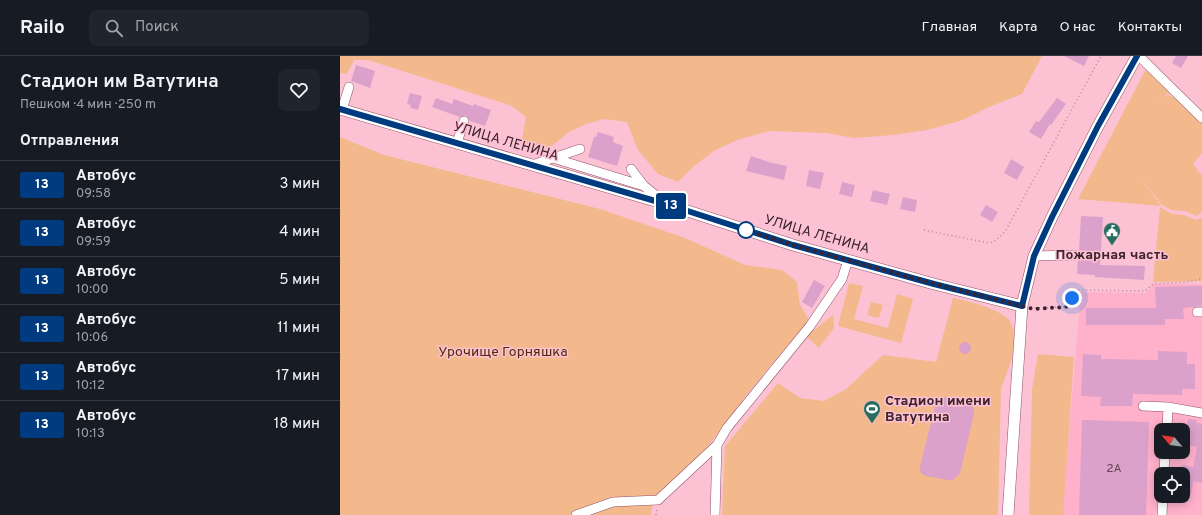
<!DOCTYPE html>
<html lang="ru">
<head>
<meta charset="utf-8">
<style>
	:root { --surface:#171b24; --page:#20242c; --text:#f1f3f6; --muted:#9ea1a6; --line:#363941 }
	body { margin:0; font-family:Overpass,sans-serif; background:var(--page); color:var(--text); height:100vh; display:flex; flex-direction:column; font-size:15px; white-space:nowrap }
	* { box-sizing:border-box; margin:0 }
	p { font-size:13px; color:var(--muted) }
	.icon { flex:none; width:22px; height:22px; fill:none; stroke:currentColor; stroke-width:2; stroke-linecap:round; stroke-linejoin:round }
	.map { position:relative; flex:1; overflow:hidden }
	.drawer { display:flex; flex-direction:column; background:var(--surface); width:340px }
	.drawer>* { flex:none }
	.badge { padding:0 8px; border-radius:3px; font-size:14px; line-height:26px }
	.needle { width:26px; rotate:299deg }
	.fabs { position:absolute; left:814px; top:367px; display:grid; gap:8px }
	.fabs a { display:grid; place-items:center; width:36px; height:36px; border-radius:8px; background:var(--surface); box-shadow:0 2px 10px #0003; font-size:20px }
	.you { position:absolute; width:20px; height:20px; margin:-10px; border:3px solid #fff; border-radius:50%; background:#1a73e8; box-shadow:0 0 0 6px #1a73e833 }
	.map>.badge { position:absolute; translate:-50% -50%; box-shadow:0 0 0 2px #fff }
	h2 { padding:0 20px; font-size:15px; line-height:36px }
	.round { display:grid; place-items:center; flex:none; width:42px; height:42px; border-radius:8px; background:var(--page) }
	.overview { display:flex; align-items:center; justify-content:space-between; height:68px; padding:0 20px }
	h1 { font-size:19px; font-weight:600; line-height:30px }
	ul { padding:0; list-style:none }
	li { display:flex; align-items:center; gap:12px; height:48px; padding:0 20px; border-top:1px solid var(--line) }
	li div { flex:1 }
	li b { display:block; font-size:15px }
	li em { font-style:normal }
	li .badge { min-width:44px; font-weight:700; text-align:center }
	header { display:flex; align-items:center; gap:24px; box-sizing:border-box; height:56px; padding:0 20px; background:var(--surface); border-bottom:1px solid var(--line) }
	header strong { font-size:19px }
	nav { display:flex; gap:22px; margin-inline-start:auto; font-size:14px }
	.search { width:280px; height:36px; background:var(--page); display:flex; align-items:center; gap:10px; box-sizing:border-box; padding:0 14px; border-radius:8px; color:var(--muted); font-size:15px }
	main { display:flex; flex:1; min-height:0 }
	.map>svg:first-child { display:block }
	.built { fill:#ffb0ca; fill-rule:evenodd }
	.green { fill:#f3b88b }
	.building { fill:#dba1ca }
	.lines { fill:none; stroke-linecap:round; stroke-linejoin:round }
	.minor-casing { stroke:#915268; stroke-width:10 }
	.major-casing { stroke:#915268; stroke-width:12 }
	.path { stroke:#b78897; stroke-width:1.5; stroke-dasharray:1 3; stroke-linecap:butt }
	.minor { stroke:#fff; stroke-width:9 }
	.major { stroke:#fff; stroke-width:11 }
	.line-casing { stroke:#fff; stroke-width:9 }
	.line { stroke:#003b80; stroke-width:6 }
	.walk { stroke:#3e222c; stroke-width:4; stroke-dasharray:0 7.2 }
	.stop-dot { fill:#fff; stroke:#003b80; stroke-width:2 }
	.labels { text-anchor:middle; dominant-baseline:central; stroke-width:3; stroke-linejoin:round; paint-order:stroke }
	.number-label { font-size:12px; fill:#654254 }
	.street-label { font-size:14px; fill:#3e222c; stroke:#fcc2d4 }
	.poi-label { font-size:14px; font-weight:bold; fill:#3e222c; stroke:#fcc2d4 }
	.park-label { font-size:14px; fill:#522b06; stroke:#fcc2d4 }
</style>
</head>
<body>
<header>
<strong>Railo</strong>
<div class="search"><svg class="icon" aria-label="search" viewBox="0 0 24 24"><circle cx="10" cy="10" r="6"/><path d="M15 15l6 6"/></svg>Поиск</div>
<nav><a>Главная</a><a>Карта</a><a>О нас</a><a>Контакты</a></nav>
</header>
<main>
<section class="drawer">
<div class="overview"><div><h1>Стадион им Ватутина</h1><p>Пешком · 4 мин · 250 m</p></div><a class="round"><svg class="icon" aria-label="heart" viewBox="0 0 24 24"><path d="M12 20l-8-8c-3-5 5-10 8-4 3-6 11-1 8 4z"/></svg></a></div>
<h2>Отправления</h2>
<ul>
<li><span class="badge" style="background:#003b80;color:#fff">13</span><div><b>Автобус</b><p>09:58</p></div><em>3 мин</em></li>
<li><span class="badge" style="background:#003b80;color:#fff">13</span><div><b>Автобус</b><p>09:59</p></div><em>4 мин</em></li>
<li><span class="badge" style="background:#003b80;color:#fff">13</span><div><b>Автобус</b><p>10:00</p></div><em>5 мин</em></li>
<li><span class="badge" style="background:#003b80;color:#fff">13</span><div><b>Автобус</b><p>10:06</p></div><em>11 мин</em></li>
<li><span class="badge" style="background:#003b80;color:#fff">13</span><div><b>Автобус</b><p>10:12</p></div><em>17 мин</em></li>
<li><span class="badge" style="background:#003b80;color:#fff">13</span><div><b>Автобус</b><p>10:13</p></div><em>18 мин</em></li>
</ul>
</section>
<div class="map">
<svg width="862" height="459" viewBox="0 0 862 459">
	<rect width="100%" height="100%" fill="#fcc2d4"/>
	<path class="built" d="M813,228H862V459H722L741,236L806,237ZM821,374H843V396H821ZM821,418H843V440H821Z"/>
	<path class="green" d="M0,0H702L682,38L649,51L623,64L587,74L553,79L514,82L486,77L429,75L397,84L374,95L354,110L338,126L318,118L298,94L287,66L264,63L246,68L229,76L213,89L195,95L181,89L186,61L172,50L28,4H14L7,18L0,17Z
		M806,13L833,39L826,38L817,48L826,39L835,41L862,64V97L853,108L862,120V156L856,160L845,155L831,154L822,149L800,122L821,150L738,143Z
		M0,81L44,99L260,153L345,182L405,209L442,214L457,226L460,249L469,264L407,338L363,397L313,445L311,459H0Z
		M820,151L832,158L844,159L856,164L862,161V225L813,226Z
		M509,227L523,230L514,263L548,272L557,238L573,243L561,287L498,270Z
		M613,242C626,244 662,254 669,264C681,281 669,314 661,332L658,459H382L385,390L438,327L460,342L484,345L506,333L543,299L596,306Z
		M531,246L543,249L539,262L527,259Z
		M493,259L494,272L479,292L466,280Z
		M698,298L734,301L723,459H689L692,333Z"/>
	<path class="building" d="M724,0H749L744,10Z
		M836,0H848L841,12L832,7Z
		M16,9L35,15L30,32L11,25Z
		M70,37L82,40L78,54L70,52L71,49L67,48Z
		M96,42L112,48L114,43L133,50L134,48L151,54L145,70L130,65L126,59L120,61L92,51Z
		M717,42L726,48L711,69L710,68L701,83L689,76L696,65L699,66Z
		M258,76L274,81L273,86L283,90L277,110L248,101L254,81H256Z
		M411,100L432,107L447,110L444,124L406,115Z
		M671,103L684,111L677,124L664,117Z
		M469,114L484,117L480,133L466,130Z
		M502,126L515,129L512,141L499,138Z
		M533,134L550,138L547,149L530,145Z
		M563,141L577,144L575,156L560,153Z
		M646,149L658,156L652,166L640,159Z
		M741,160L763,161L760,209L805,210L804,224L755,221V219L737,218L738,203L740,199L739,195Z
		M474,224L485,230L472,252L462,246Z
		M862,230V250L843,252L844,263H825V269H746V252H816L815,231Z
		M619 292a6 6 0 1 1 12 0a6 6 0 1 1-12 0Z
		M818,295L847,296V308H855V333H842V339L793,338L792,350H760L761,341L741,340L743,298L761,299V303L818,304Z
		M606,341L628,347L634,352V358L620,417L613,424H608L586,420L582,418L580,415V411L596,346L600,342Z
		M848,363L857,364L856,367L862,368V427L853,425L851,439L843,438V418H840L842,409L853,411L857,391L848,389L850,380L845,379Z
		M742,364L809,366L806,459H739Z"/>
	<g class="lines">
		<defs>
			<path id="minor" d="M799,0L862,62
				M2,54L9,31
				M117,87L124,65
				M213,102L304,130
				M192,109L240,93
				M291,113L304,130L325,147
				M694,200L734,199
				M857,256H862
				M803,350L828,351L827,374
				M828,351L862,357
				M824,418L825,396
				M236,459L273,446L318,444L377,389L387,372L470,270L502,223L508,204
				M375,459L377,389
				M822,459L823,440"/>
			<path id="major" d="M0,53L329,149L453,189L594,228L682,250
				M668,459L682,250L694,200L712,161L758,70L797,0"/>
		</defs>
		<use href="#minor" class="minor-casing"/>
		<use href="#major" class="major-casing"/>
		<path class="path" d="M584,174L649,187C657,185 661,180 666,174L761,0
			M691,252L726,251L738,234L805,235L813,228L848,226L862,223
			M316,459L317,452"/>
		<use href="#minor" class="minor"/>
		<use href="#major" class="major"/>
	</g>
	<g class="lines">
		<defs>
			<path id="line" d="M0,53L329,149L453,189L594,228L682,250L694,200L712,161L758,70L797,0"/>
		</defs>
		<use href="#line" class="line-casing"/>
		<use href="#line" class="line"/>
		<path class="walk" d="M406,174L453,189L580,224L693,253L726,251L732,242"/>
	</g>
	<defs>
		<symbol id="civic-pin" viewBox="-11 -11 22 30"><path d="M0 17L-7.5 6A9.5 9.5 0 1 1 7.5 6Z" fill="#286d5f" stroke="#fcc2d4"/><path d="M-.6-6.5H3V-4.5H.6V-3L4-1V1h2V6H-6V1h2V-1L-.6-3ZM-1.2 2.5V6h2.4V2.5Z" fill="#fff"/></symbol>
		<symbol id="stadium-pin" viewBox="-11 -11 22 30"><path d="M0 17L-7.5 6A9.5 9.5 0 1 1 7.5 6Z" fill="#286d5f" stroke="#fcc2d4"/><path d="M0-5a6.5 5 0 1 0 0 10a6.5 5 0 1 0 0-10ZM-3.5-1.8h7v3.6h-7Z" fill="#fff"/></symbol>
	</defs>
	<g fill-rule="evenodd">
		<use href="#civic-pin" x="762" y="165" width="20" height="27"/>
		<use href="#stadium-pin" x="522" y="343" width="20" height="27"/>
	</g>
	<circle class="stop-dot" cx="406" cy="174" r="8"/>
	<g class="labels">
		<g class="number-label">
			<text x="774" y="413">2А</text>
		</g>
		<g class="street-label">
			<text transform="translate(166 86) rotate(16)">УЛИЦА ЛЕНИНА</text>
			<text transform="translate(477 179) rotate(16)">УЛИЦА ЛЕНИНА</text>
		</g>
		<g class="poi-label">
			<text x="772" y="199">Пожарная часть</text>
			<text x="545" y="345" text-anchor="start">Стадион имени<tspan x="545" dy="16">Ватутина</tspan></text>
		</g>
		<g class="park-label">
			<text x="163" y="296">Урочище Горняшка</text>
		</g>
	</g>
</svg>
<div class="fabs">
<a><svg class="needle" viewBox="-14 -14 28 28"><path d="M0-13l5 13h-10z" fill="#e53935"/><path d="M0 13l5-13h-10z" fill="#9ea1a6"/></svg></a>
<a><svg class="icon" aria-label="locate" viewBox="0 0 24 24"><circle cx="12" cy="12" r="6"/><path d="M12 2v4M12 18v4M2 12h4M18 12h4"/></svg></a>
</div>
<div class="you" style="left:732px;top:242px"></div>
<b class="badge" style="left:331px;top:150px;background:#003b80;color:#fff">13</b>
</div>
</main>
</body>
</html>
